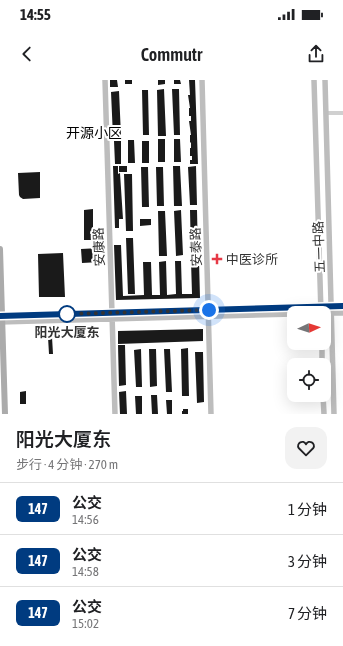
<!DOCTYPE html>
<html lang="zh">
<head>
<meta charset="utf-8">
<style>
	:root { --surface:#fff; --page:#f2f2f2; --text:#202124; --muted:#757577; --line:#e0e0e0 }
	body { margin:0; font-family:"Asap Condensed","Noto Sans SC",sans-serif; background:var(--page); color:var(--text); height:100vh; display:flex; flex-direction:column; font-size:15px; white-space:nowrap }
	* { box-sizing:border-box; margin:0 }
	p { font-size:13px; color:var(--muted) }
	.icon { flex:none; width:22px; height:22px; fill:none; stroke:currentColor; stroke-width:2; stroke-linecap:round; stroke-linejoin:round }
	.map { position:relative; height:334px; overflow:hidden }
	.panel { display:flex; flex-direction:column; background:var(--surface); flex:1 }
	.panel>* { flex:none }
	.badge { padding:0 8px; border-radius:6px; font-size:14px; line-height:26px }
	.needle { width:26px; rotate:86deg }
	.buttons { position:absolute; left:287px; top:226px; display:grid; gap:8px }
	.buttons a { display:grid; place-items:center; width:44px; height:44px; border-radius:8px; background:var(--surface); box-shadow:0 4px 16px #0002; font-size:20px }
	.you { position:absolute; width:20px; height:20px; margin:-10px; border:3px solid #fff; border-radius:50%; background:#1a73e8; box-shadow:0 0 0 6px #1a73e833 }
	.map>.badge { position:absolute; translate:-50% -50%; box-shadow:0 0 0 2px #fff }
	.round { display:grid; place-items:center; flex:none; width:42px; height:42px; border-radius:12px; background:var(--page) }
	.summary { display:flex; align-items:center; justify-content:space-between; height:68px; padding:0 16px }
	h1 { font-size:19px; font-weight:600; line-height:30px }
	ul { padding:0; list-style:none }
	li { display:flex; align-items:center; gap:12px; height:52px; padding:0 16px; border-top:1px solid var(--line) }
	li div { flex:1 }
	li b { display:block; font-size:15px }
	li em { font-style:normal }
	li .badge { min-width:44px; font-weight:700; text-align:center }
	.status { display:flex; justify-content:space-between; align-items:center; height:28px; padding:0 20px; background:var(--surface); direction:ltr }
	.status svg { height:11px; fill:currentColor }
	header { display:flex; justify-content:space-between; align-items:center; height:52px; padding:0 16px; background:var(--surface); font-size:18px; font-weight:600 }
	.map>svg:first-child { display:block }
	.building { fill:#1a1a1a }
	.lines { fill:none; stroke-linecap:round; stroke-linejoin:round }
	.street { stroke:#d0d0d0; stroke-width:4 }
	.secondary { stroke:#bdbdbd; stroke-width:5.5 }
	.primary { stroke:#ababab; stroke-width:6 }
	.line-casing { stroke:#fff; stroke-width:9 }
	.line { stroke:#003b80; stroke-width:6 }
	.walk { stroke:#333; stroke-width:4; stroke-dasharray:0 7.2 }
	.poi-dot { fill:#e63946; stroke:#fff; stroke-width:1.5 }
	.stop-dot { fill:#fff; stroke:#003b80; stroke-width:2 }
	.labels { text-anchor:middle; dominant-baseline:central; stroke-width:4; stroke-linejoin:round; paint-order:stroke }
	.street-label { font-size:13px; fill:#333; stroke:#fff }
	.poi-label { font-size:13px; fill:#333; stroke:#fff; text-anchor:start }
	.stop-label { font-size:13px; font-weight:bold; fill:#333; stroke:#fff }
	.neighbourhood-label { font-size:14px; fill:#000; stroke:#fff }
</style>
</head>
<body>
<div class="status"><b>14:55</b><svg viewBox="0 0 49 12"><path d="M0 12V9h3v3zM5 12V6h3v6zM10 12V3h3v9zM15 12V0h3v12zM26 1h20v11H26zM47 4h2v5h-2z"/></svg></div>
<header><svg class="icon" aria-label="back" viewBox="0 0 24 24"><path d="M15 5l-7 7 7 7"/></svg>Commutr<svg class="icon" aria-label="share" viewBox="0 0 24 24"><path d="M12 15V3M7 8l5-5 5 5M5 13v7h14v-7"/></svg></header>
<div class="map">
<svg width="343" height="334" viewBox="0 0 343 334">
	<rect width="100%" height="100%" fill="#fff"/>
	<path class="building" d="M110,0H117L118,7H110Z
		M125,0H132V4H125Z
		M158,0H165V4L158,5Z
		M174,0H180L181,4H174Z
		M189,0H195L198,84H190V80H192V76H190V68H191V62L190,63V55H191L189,41H191V36H189V28H190L188,15H190Z
		M164,9L166,56H158L157,10Z
		M172,9H179L180,55H174Z
		M142,10H148L149,55H143Z
		M119,11L121,56L113,57L111,12Z
		M158,59H165V82H158Z
		M174,59H180L181,82H174Z
		M121,60V84H115L114,61Z
		M128,60H134L135,83H128Z
		M142,61H149V83H142Z
		M113,86H118V94L120,93L123,139H119V148H115Z
		M119,86H127V92H119Z
		M173,86H180L182,126H174Z
		M196,86L197,125H190L188,87Z
		M141,87H148L149,127H142Z
		M156,87H163L164,126H157Z
		M40,92V118L23,119L20,117L19,115L18,93Z
		M124,94H132L133,151H126Z
		M93,129V160H84V130Z
		M181,130L183,175L176,176L174,131Z
		M190,130H197L198,175L191,176Z
		M158,131H165L167,176H159Z
		M140,139H151V145L140,146Z
		M126,158H133L135,214H128Z
		M114,165H121L123,216L144,215L143,182H151L152,215H160L159,182L166,181L167,215L176,214L175,181H181L182,214H192L191,181L199,180L200,218L116,220Z
		M100,168V182L82,183L81,169Z
		M63,173L65,217H39L38,174Z
		M203,249V261L118,264V251Z
		M48,257H52L53,274H49Z
		M118,265H125L126,305L119,306Z
		M188,268L189,316H182L181,269Z
		M141,269L142,307H136L134,270Z
		M149,269H156L157,306L150,307Z
		M164,269H170L172,312H166Z
		M195,272H203L204,322L197,323Z
		M26,311V324H20V312Z
		M126,311L127,334H120L119,312Z
		M151,315H157L158,334H152Z
		M135,316H142V334H136Z
		M166,320H172V334H167Z
		M183,329H188V334H182V331H183Z"/>
	<g class="lines">
		<path class="street" d="M326,33H343"/>
		<path class="secondary" d="M105,0L115,334
			M202,0L211,334
			M314,0L321,233
			M325,0L334,334
			M324,233H343
			M0,236L343,226
			M0,242L294,234
			M322,263V285
			M323,315L324,334"/>
		<path class="primary" d="M0,169L5,334"/>
	</g>
	<g class="lines">
		<defs>
			<path id="line" d="M0,236L343,226"/>
		</defs>
		<use href="#line" class="line-casing"/>
		<use href="#line" class="line"/>
		<path class="walk" d="M67,234L209,230"/>
	</g>
	<path class="poi-dot" d="M215 173h4v4h4v4h-4v4h-4v-4h-4v-4h4z"/>
	<circle class="stop-dot" cx="67" cy="234" r="8"/>
	<g class="labels">
		<g class="street-label">
			<text transform="translate(99 167) rotate(-92)">安康路</text>
			<text transform="translate(196 167) rotate(-92)">安泰路</text>
			<text transform="translate(319 167) rotate(-92)">五一中路</text>
		</g>
		<g class="poi-label">
			<text x="226" y="179">中医诊所</text>
		</g>
		<g class="stop-label">
			<text x="67" y="252">阳光大厦东</text>
		</g>
		<g class="neighbourhood-label">
			<text x="94" y="53">开源小区</text>
		</g>
	</g>
</svg>
<div class="buttons">
<a><svg class="needle" viewBox="-14 -14 28 28"><path d="M0-13l5 13h-10z" fill="#e53935"/><path d="M0 13l5-13h-10z" fill="#757577"/></svg></a>
<a><svg class="icon" aria-label="locate" viewBox="0 0 24 24"><circle cx="12" cy="12" r="6"/><path d="M12 2v4M12 18v4M2 12h4M18 12h4"/></svg></a>
</div>
<div class="you" style="left:209px;top:230px"></div>
</div>
<section class="panel">
<div class="summary"><div><h1>阳光大厦东</h1><p>步行 · 4 分钟 · 270 m</p></div><a class="round"><svg class="icon" aria-label="heart" viewBox="0 0 24 24"><path d="M12 20l-8-8c-3-5 5-10 8-4 3-6 11-1 8 4z"/></svg></a></div>
<ul>
<li><span class="badge" style="background:#003b80;color:#fff">147</span><div><b>公交</b><p>14:56</p></div><em>1 分钟</em></li>
<li><span class="badge" style="background:#003b80;color:#fff">147</span><div><b>公交</b><p>14:58</p></div><em>3 分钟</em></li>
<li><span class="badge" style="background:#003b80;color:#fff">147</span><div><b>公交</b><p>15:02</p></div><em>7 分钟</em></li>
</ul>
</section>
</body>
</html>
